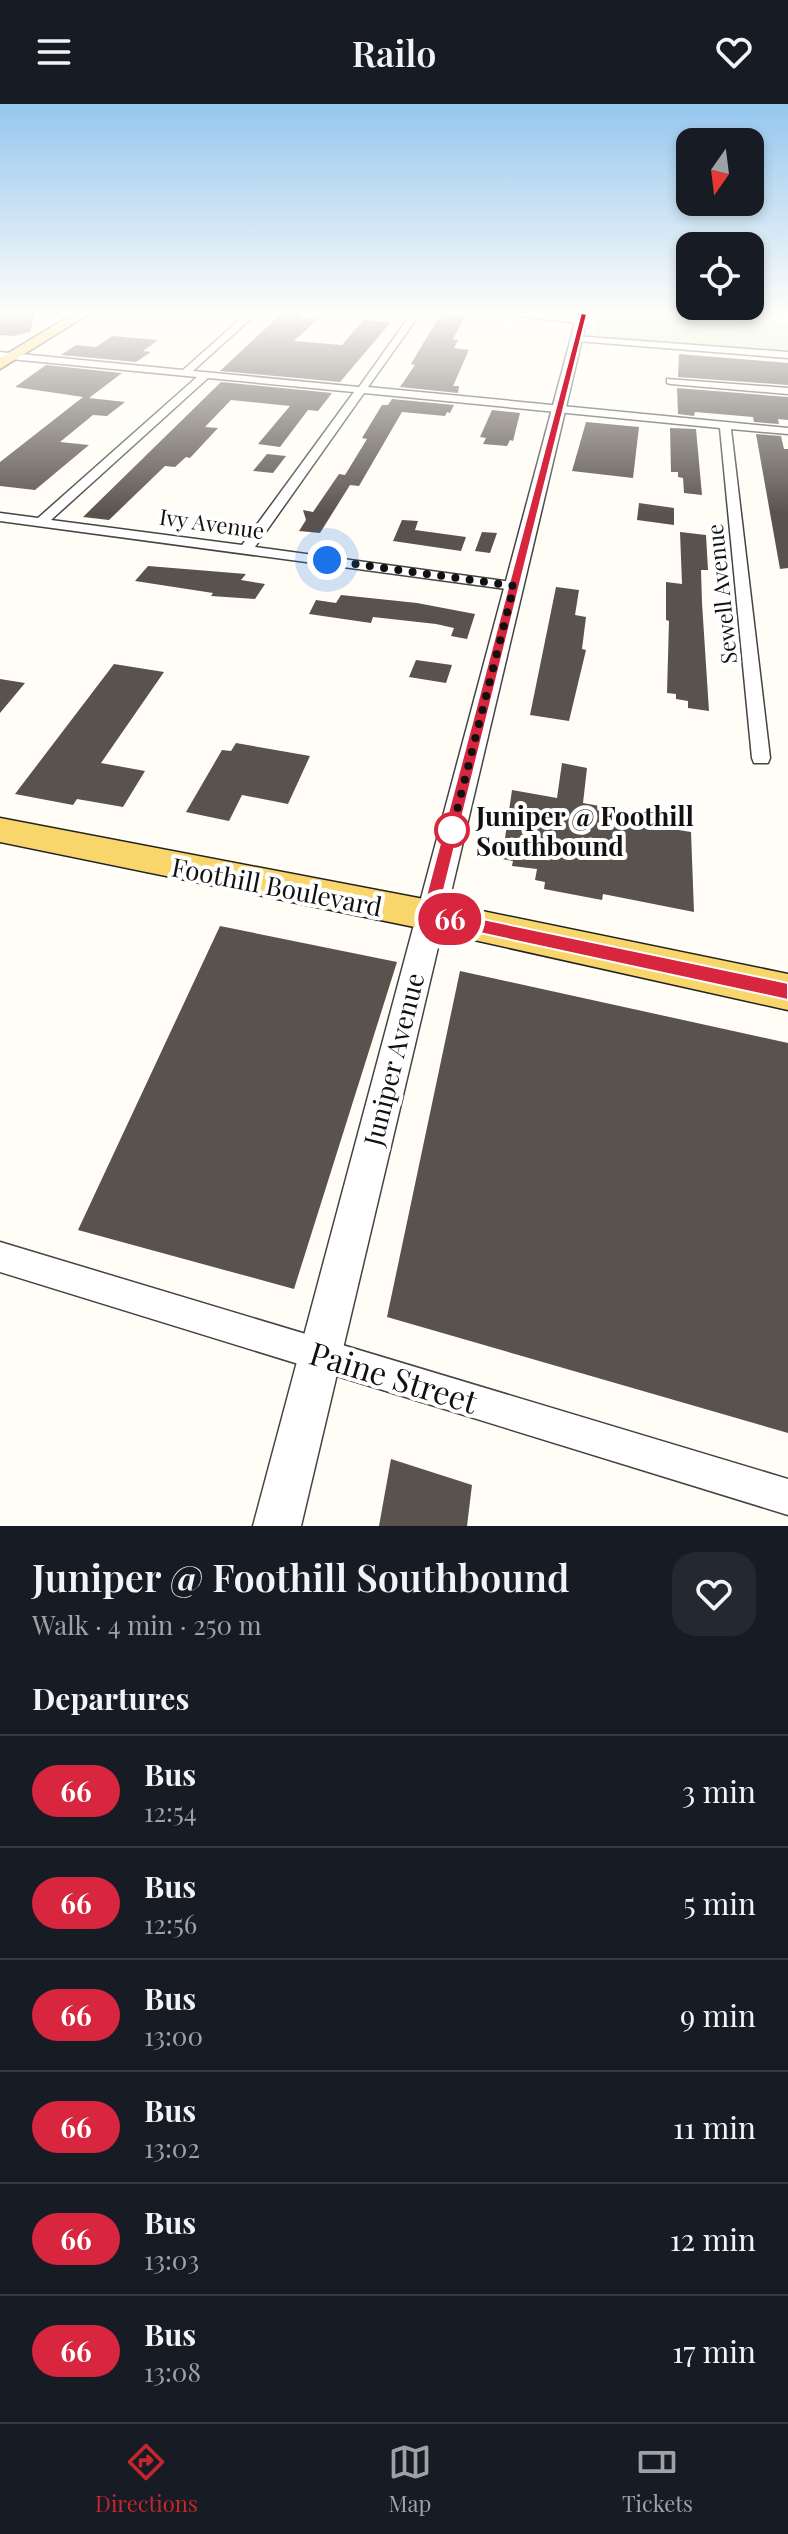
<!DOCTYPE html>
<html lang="en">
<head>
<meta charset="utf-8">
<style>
	:root { --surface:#171b24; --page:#242831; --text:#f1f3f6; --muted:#9ea1a6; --line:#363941; --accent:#c4262e }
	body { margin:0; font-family:"Playfair Display",serif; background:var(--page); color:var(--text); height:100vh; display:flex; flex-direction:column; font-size:30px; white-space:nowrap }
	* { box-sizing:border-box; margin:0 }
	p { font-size:26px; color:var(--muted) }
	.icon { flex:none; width:44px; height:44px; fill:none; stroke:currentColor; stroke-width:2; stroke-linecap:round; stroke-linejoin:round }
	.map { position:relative; height:1422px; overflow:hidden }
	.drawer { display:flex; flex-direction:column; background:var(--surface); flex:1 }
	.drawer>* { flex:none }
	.badge { padding:0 16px; border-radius:26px; font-size:28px; line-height:52px }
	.needle { width:52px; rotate:194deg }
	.tools { position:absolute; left:676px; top:24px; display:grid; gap:16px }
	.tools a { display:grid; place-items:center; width:88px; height:88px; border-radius:16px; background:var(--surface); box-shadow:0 4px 12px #0003; font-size:40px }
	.you { position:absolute; width:40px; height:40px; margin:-20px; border:6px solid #fff; border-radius:50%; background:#1a73e8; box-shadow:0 0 0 12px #1a73e833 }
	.map>.badge { position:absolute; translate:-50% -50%; box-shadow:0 0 0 4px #fff }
	h2 { padding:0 32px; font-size:30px; line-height:72px }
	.round { display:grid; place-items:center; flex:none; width:84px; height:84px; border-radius:24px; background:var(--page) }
	.head { display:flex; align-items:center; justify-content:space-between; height:136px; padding:0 32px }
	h1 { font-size:38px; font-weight:600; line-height:60px }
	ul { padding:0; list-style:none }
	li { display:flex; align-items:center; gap:24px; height:112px; padding:0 32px; border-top:2px solid var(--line) }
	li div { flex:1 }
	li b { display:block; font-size:30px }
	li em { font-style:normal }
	li .badge { min-width:88px; font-weight:700; text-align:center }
	header { display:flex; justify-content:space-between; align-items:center; height:104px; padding:0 32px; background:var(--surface); font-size:36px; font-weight:600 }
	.menu { display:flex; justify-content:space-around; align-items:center; height:112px; border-top:2px solid var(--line); background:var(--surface); font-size:22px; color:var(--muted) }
	.menu a { display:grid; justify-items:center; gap:4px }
	.menu .current { color:var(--accent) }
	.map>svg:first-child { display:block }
	.green { fill:#d5ebbd }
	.building { fill:#5a524d }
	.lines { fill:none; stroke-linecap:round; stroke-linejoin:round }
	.minor-casing { stroke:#444; stroke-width:3 }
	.tertiary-casing { stroke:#444; stroke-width:3 }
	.primary-casing { stroke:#222; stroke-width:3 }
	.minor { fill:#fff; fill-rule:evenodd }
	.tertiary { fill:#fff; fill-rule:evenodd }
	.primary { fill:#f9d66b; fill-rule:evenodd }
	.line { fill:#d7263d; stroke:#fff; stroke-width:2 }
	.walk { stroke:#111; stroke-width:8; stroke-dasharray:0 14.4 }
	.stop-dot { fill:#fff; stroke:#d7263d; stroke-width:4 }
	.labels { text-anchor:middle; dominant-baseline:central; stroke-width:8; stroke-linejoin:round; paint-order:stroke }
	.far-street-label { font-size:22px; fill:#111; stroke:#fff }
	.stop-label { font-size:26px; font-weight:bold; fill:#111; stroke:#fff; text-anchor:start }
	.street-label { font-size:26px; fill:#111; stroke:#fff }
	.near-street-label { font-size:32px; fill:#111; stroke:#fff }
</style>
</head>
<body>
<header><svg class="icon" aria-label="menu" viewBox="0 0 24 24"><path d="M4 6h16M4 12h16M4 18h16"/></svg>Railo<svg class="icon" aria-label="heart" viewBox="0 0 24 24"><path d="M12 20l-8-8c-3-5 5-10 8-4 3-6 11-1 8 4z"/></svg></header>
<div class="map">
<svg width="788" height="1422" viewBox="0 0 788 1422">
	<rect width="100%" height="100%" fill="#fffdf5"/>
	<path class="green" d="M600,210H655L788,220V248L599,233L595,231Z"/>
	<path class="building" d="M0,210H35L30,228L13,232L0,231Z
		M281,210H302L299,214L318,215L294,237L342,241L363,216L391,218L340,278L220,267Z
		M444,210L465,212L453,235L458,236L454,244L469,246L453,282H459L458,289L400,283L415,261L411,260L437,216H440Z
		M112,232L158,236L143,247L151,248L136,258L61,251L76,241L96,243Z
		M679,250L788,259V281L678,273Z
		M46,261L122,269L89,294L125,298L107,312L93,311L60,338L89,341L35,386L0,382V358L83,293L15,283Z
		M221,278L332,289L318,307L308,306L280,343L258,340L290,302L231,296L205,323L218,324L190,354L186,353L175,363L165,362L109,416L83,413Z
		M677,284L788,293V316L778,315L779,320L754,318L753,313L695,308L694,312L678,310Z
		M392,295L454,301L450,309L447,308L445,312L402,308L359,382L350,381L320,429L299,427L306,416L303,406L313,408L339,370L345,371L367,335L362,334L382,301H388Z
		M492,306L520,309L513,337L510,336L507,342L483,340L486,334L480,333Z
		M586,318L639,323L633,374L572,367Z
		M670,324L696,325L702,391L684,389L683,374L678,373V368H671Z
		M756,330L781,332L784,345H788V464L780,465Z
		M267,350L286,352L273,369L253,367Z
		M639,399L674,404V421L637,416Z
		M402,416L418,417L415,426L466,433L461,447L393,437Z
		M482,428L497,429L490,449L475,447Z
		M680,428L706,431L708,466H701L702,499L709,607L688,604V597L676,595V590L667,589L669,517L666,516V478L682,480Z
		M148,462L246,470L241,476L265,480L255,495L211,492L213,489L135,477Z
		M556,483L579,486L575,511L586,513L582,545L586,546L569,617L530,611Z
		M341,491L417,499L475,510L467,535L451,532L454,524L436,520L373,513L371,519L309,510L316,496L336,499Z
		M416,556L452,561L446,579L409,573Z
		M114,560L164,568L101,659L145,667L123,703L77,695L73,701L15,690Z
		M0,575L25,579L0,609Z
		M236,639L310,652L288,700L242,691L229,717L186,708L222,646L231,647Z
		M562,659L587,664L583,699L622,706V717L691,728L694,808L603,790L602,796L544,785L545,778L535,776L537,765L512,762L513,757L502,755L512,686L557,694Z
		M220,822L397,858L294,1185L78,1126Z
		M460,867L788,939V1329L387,1213Z
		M391,1355L472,1381L467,1422H379Z"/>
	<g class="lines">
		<defs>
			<path id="minor" d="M246,210H256L193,267L359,283L411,210H420L368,283L788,324V330L731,325L770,654L768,659H754L752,654L720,324L364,289L255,443L519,479L521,482L514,486L0,417V409L38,414L197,273L0,254V248L183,266ZM208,274L354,288L242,441L51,416Z
				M574,232L788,248V254L577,237Z
				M667,275L788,284V290L671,280L667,279Z
				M0,1138L788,1375V1411L0,1168Z"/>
			<path id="tertiary" d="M508,210H588L301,1422H253L575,219Z"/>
			<path id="primary" d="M73,210H89L0,265V254Z
				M0,714L429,796L788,870V906L429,826L0,738Z"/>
		</defs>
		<use href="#minor" class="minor-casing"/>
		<use href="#tertiary" class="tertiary-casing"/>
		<use href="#primary" class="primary-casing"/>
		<use href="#minor" class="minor"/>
		<use href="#tertiary" class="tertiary"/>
		<use href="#primary" class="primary"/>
	</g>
	<linearGradient id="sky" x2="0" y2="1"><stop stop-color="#95c6ee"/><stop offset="0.51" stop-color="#fffefa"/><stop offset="1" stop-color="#fffefa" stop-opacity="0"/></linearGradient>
	<rect width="788" height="410" fill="url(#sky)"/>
	<path class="line" d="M581,209L587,210L439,806L788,879V896L429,818L421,811Z"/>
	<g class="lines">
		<path class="walk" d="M327,456L514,482L452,726"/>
	</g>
	<circle class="stop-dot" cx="452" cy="726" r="16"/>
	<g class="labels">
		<g class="far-street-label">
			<text transform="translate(212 419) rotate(8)">Ivy Avenue</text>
			<text transform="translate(721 490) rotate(-96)">Sewell Avenue</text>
		</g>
		<g class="stop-label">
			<text x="476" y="711">Juniper @ Foothill<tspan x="476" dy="30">Southbound</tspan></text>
		</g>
		<g class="street-label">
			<text transform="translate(277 782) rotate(11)">Foothill Boulevard</text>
			<text transform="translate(393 955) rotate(-76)">Juniper Avenue</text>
		</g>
		<g class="near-street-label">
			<text transform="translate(394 1272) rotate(17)">Paine Street</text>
		</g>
	</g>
</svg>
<div class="tools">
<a><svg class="needle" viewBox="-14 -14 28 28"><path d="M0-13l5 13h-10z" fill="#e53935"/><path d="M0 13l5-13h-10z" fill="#9ea1a6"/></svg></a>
<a><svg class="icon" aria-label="locate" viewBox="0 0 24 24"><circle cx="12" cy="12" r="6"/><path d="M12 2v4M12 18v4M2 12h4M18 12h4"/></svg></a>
</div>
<div class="you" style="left:327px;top:456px"></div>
<b class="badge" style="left:450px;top:815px;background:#d7263d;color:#fff">66</b>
</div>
<section class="drawer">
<div class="head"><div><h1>Juniper @ Foothill Southbound</h1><p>Walk · 4 min · 250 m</p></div><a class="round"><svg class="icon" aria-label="heart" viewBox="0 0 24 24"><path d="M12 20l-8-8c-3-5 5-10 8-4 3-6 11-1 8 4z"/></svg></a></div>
<h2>Departures</h2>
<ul>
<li><span class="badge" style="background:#d7263d;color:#fff">66</span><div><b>Bus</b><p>12:54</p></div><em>3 min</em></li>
<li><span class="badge" style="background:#d7263d;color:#fff">66</span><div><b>Bus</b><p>12:56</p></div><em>5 min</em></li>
<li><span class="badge" style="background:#d7263d;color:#fff">66</span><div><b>Bus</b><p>13:00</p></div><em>9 min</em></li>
<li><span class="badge" style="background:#d7263d;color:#fff">66</span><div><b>Bus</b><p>13:02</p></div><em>11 min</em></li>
<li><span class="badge" style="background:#d7263d;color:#fff">66</span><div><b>Bus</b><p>13:03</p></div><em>12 min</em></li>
<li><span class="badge" style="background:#d7263d;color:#fff">66</span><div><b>Bus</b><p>13:08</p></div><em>17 min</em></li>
</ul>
</section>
<nav class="menu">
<a class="current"><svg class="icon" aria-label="directions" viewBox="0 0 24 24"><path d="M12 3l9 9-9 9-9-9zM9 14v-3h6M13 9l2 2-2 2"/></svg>Directions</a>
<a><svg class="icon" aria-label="map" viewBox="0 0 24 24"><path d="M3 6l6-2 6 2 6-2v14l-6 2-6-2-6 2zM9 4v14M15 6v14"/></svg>Map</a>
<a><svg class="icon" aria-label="tickets" viewBox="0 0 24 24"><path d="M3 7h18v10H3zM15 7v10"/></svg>Tickets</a>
</nav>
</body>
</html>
